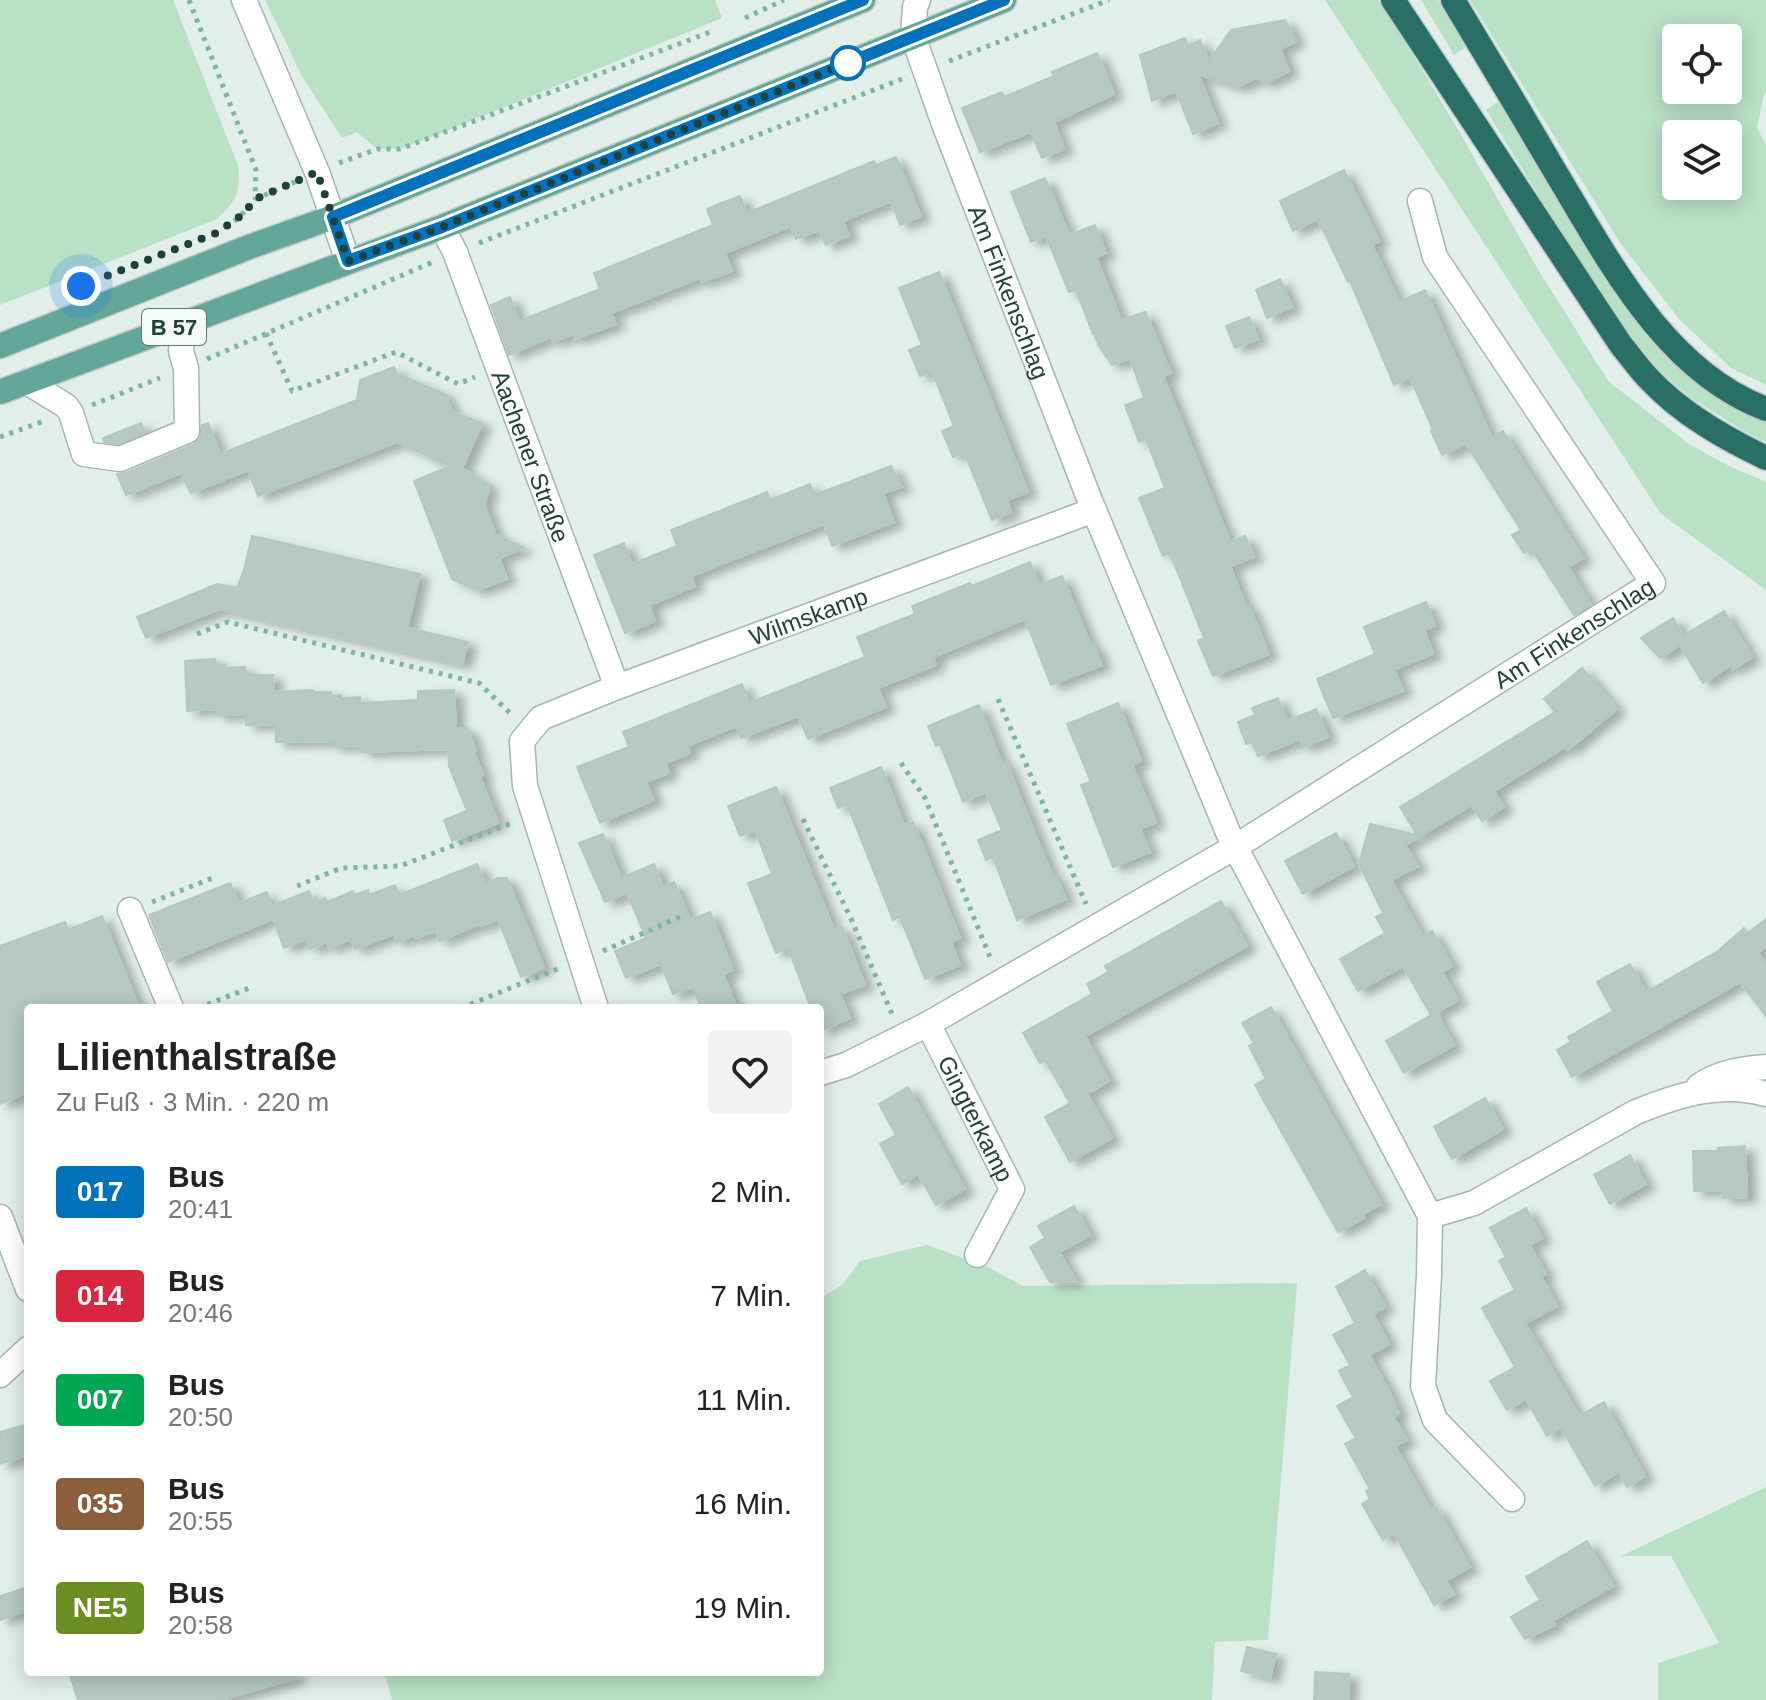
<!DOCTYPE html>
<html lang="de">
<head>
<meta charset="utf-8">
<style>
	:root { --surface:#fff; --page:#f2f2f2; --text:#222; --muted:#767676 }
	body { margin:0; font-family:Arial,sans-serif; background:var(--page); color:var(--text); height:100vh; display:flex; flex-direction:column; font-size:30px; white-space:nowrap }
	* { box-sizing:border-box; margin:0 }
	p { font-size:26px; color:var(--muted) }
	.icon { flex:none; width:44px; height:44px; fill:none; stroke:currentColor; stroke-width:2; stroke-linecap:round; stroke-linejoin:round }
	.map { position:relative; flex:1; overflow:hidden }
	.drawer { position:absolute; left:24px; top:1004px; width:800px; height:672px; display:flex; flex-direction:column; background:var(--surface); border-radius:8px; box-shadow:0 4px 20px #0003 }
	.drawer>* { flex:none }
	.badge { padding:0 16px; border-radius:6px; font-size:28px; line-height:52px }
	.controls { position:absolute; left:1662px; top:24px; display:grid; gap:16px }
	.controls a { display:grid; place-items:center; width:80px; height:80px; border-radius:8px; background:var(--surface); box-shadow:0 4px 20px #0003; font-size:40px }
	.you { position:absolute; width:40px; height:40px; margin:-20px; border:6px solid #fff; border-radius:50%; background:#1a73e8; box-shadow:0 0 0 12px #1a73e833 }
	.map>.badge { position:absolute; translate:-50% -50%; box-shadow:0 0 0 4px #fff }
	.round { display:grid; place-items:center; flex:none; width:84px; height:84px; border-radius:8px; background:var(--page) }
	.headline { display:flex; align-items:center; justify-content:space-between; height:136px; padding:0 32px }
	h1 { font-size:38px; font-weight:700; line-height:60px }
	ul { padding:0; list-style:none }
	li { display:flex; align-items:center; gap:24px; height:104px; padding:0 32px }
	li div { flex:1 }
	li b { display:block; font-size:30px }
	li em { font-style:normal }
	li .badge { min-width:88px; font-weight:700; text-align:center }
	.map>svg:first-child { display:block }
	.green { fill:#b9e1c6; fill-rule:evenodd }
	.building { fill:#b7c9c2; stroke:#b4c8c1; stroke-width:2; filter:url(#shadow) }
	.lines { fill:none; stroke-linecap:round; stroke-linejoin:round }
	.minor-casing { stroke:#a4b6b1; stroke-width:27 }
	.major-casing { stroke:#c1cac8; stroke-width:27 }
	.highway-casing { stroke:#c1cac8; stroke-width:27 }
	.path { stroke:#7fb4a7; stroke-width:5; stroke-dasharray:4 6; stroke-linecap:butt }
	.minor { stroke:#fff; stroke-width:24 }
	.major { stroke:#62a79a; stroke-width:24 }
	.highway { stroke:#296f65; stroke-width:24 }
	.line-casing { stroke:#fff; stroke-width:18 }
	.line { stroke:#0072bc; stroke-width:12 }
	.walk { stroke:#20403a; stroke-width:8; stroke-dasharray:0 14.4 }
	.stop-dot { fill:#fff; stroke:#0072bc; stroke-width:4 }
	.labels { text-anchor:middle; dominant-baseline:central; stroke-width:7; stroke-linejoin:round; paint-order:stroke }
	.shield { fill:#f3faf7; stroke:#5f7873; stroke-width:2 }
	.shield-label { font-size:22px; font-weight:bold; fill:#20403a }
	.street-label { font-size:24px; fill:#20403a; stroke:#f3faf7 }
</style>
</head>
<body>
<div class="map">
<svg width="1766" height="1700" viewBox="0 0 1766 1700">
	<defs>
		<filter id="shadow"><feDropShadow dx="9" dy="5" stdDeviation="4" flood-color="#0004"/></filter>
	</defs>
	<rect width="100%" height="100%" fill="#e2eee9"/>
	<path class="green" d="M0,0H173L239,168C239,196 238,198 217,219L0,305Z
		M265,0H715L722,18L429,138L400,149H377L357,132L342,138L303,78Z
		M1325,0H1378L1382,4L1453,121L1536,266L1608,381L1689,444L1729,466L1766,482V590L1661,514Z
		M1421,0H1438L1466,47L1454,55Z
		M1470,0H1766V92L1764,95L1757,127L1766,145V385L1731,368L1679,319L1621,244ZM1676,38H1728V90H1676ZM1676,134H1728V186H1676Z
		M1498,102L1620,297L1766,420V442L1749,434L1691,398L1658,370L1606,304L1486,110Z
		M927,1245L988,1267L1023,1286L1297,1283L1268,1640L1215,1642L1212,1700H392L384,1672H820V1299L843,1284L860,1261Z
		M1766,1487V1700H1658V1663L1719,1643L1671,1556H1621Z"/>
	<path class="building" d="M1285,20L1296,41L1280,49L1289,71L1266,83L1256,78L1237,87L1198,74L1218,123L1193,134L1176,91L1152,101L1140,55L1185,38L1188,46L1200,40L1209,61L1231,30Z
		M1097,53L1114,94L1054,122L1064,149L1042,158L1031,132L980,152L962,108L1002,92L1004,97L1054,76L1052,72Z
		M896,157L921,216L900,225L891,201L843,221L849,236L826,245L819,230L796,239L791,226L725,253L732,271L702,282L700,278L611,313L616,324L575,339L573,334L553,342L551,337L509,355L491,305L510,297L519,321L600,289L594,273L713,225L707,209L716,205L740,196L747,213L874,161L876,165Z
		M1344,170L1379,241L1372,245L1399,302L1425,290L1492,438L1503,431L1583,558L1568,567L1591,605L1574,615L1531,548L1524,553L1512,535L1521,530L1466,444L1442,455L1431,431L1433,430L1410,377L1394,385L1350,281L1348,282L1318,219L1293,231L1280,201Z
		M1045,178L1069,235L1095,225L1106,253L1096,257L1121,320L1145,312L1171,373L1163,376L1230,542L1245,536L1254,557L1230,566L1246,607L1249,606L1269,654L1213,676L1198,641L1204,638L1170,553L1163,556L1139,498L1165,488L1146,439L1139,442L1125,405L1144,398L1130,358L1112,365L1099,346L1094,334H1093L1076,290L1069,292L1046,236L1031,242L1011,192Z
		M939,272L1028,492L1007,500L1011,512L992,520L964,452L953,457L948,445L942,431L954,426L932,371L920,376L909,350L922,345L899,288Z
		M1280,279L1292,307L1267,318L1256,290Z
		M1249,317L1258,339L1235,348L1226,326Z
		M394,367L397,374L445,394L452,411L482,423L462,468L486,483L489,490L484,504L496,535L524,548L499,558L507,579L478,590L452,579L414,481L450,466L397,442L258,496L248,470L191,493L181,473L126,495L117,474L126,473L193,445L200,438L202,425L208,423L220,454L357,400L360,380Z
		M141,423L145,432L118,444L104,442L103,438Z
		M891,466L902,487L883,493L894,522L832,546L824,524L691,576L695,586L649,605L655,621L625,633L594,555L624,543L632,564L677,546L671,530L767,492L770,500L810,484L814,495Z
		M252,536L420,574L407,628L468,642L462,664L220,609L146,638L137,617L217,584L237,588L244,570Z
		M1030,562L1039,585L1062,576L1091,646L1094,645L1102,665L1051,685L1025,619L933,657L936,665L878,688L886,707L808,739L798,716L741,738L736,726L687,746L690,753L665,763L669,773L646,782L654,800L600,823L577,767L629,747L623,732L742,684L749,703L865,657L857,637L915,614L912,606L970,583L972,586Z
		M1426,602L1435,626L1424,630L1433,654L1394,669L1403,691L1333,718L1317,679L1375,654L1364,627Z
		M1724,611L1752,657L1733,669L1731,665L1703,683L1680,645L1660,658L1641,638L1673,618L1683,636Z
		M215,659L216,665H225V668L245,667V675H273L274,692L313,690V692H331L332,696L341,695V698L360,697V703L418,700V691L454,690L456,728H467L476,751L474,752L483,775L480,777L498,823L452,841L444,820L467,811L449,766L448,749L362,752V745L333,746V741L276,742L275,724L246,725V714L217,715V709L187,711L185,661Z
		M1582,668L1617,709L1568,750L1565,747L1494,791L1504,807L1482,821L1472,805L1405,845L1418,866L1391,880L1423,937L1432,931L1452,966L1442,972L1458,1000L1436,1013L1454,1045L1404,1073L1386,1041L1431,1015L1403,966L1358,991L1340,959L1385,933L1376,917L1383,913L1359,864L1370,824L1417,835L1400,807L1555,712L1544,699Z
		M1278,698L1287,721L1316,709L1328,737L1303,747L1300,739L1258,756L1252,742L1246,744L1238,722L1255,715L1252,708Z
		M1118,703L1141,761L1132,765L1156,822L1140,829L1150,852L1113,867L1081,785L1091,782L1067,724Z
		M979,705L1002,763L1006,762L1053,878L1056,876L1066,899L1017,920L993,857L986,860L978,840L1002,830L986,792L963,802L940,744L936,746L928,726Z
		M881,767L904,825L913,822L960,938L951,942L960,965L925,979L900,917L893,920L847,804L838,808L830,788Z
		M776,787L834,930L842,927L865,985L840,994L850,1018L820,1031V1008H811L788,948L776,953L748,883L772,874L755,830L740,836L728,806Z
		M1336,833L1354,866L1303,894L1285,861Z
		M603,834L627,893L605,902L579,843Z
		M477,864L485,884L498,878H507L544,968L521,977L498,919L481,926L480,924L440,941L436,931L416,938L414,935L397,942L394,934L355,949L351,939L329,948L327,942L310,949L306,939L284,948L273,919L168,962L149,915L230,883L239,903L267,892L271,906L309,891L313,903L325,898L327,902L353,891L355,895L368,890L369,895L395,885L399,895Z
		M654,864L663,887L674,882L690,920L710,912L733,970L723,974L737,1008H701L693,987L673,994L661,964L626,978L615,951L646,938L621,878Z
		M1221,901L1247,946L1085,1036L1109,1081L1087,1094L1112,1138L1070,1162L1045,1117L1070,1103L1045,1060L1040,1063L1023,1033L1092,994L1087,984L1108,972L1105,966Z
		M102,916L139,1008H28V1092L0,1104V946L65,922L68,930Z
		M1766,919V946L1758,953L1766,964V1016L1740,982L1572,1077L1557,1050L1571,1042L1568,1037L1613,1011L1597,982L1630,964L1646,992L1718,951L1744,928L1748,933Z
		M1271,1007L1381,1204L1362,1214L1364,1218L1338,1232L1255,1085L1266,1079L1249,1046L1254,1043L1242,1023Z
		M908,1087L965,1189L936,1205L918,1174L902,1184L880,1144L896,1135L879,1104Z
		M1485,1098L1503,1129L1452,1159L1434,1127Z
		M1745,1146L1747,1197L1723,1198L1722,1191H1694L1693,1151H1719L1718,1148Z
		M1630,1155L1646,1184L1610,1204L1594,1175Z
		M1074,1206L1090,1235L1059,1252L1076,1281L1050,1282L1030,1247L1045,1238L1038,1226Z
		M1526,1208L1542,1238L1529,1245L1546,1274L1541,1277L1557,1306L1525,1323L1579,1416L1604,1402L1645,1476L1627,1487L1619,1472L1595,1486L1561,1428L1547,1436L1526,1399L1507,1410L1490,1381L1515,1367L1482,1308L1515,1290L1499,1261L1506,1257L1490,1228Z
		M1365,1270L1385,1307L1373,1314L1389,1344L1369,1355L1391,1395L1399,1414L1393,1417L1407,1440L1395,1446L1431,1510L1436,1507L1470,1567L1446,1581L1454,1594L1434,1605L1394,1533L1383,1540L1362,1504L1370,1499L1366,1491L1370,1489L1345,1444L1356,1438L1337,1406L1353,1397L1339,1371L1350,1365L1333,1335L1355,1323L1336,1287Z
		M28,1424V1455L0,1464V1432Z
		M1587,1541L1613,1586L1552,1621L1555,1625L1525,1639L1511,1617L1540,1600L1526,1577Z
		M28,1587V1610L0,1620V1596Z
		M1247,1647L1276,1654L1270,1678L1241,1671Z
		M69,1672H296L297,1678L221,1700H78Z
		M1315,1672L1349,1674L1348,1700H1314Z"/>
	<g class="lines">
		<defs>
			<g id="minor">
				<path d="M244,0L317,172L348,261"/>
				<path id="s1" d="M918,0L915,7L913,36L944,124L1089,498L1230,837L1430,1216L1429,1275L1423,1386L1435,1420L1512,1499"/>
				<path id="s2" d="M442,227L455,252L617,687"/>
				<path d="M27,382L66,406L71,413L84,454L120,459L187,431L186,368L181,351L183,324"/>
				<path d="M130,910L171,1008"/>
				<path id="s3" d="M596,1008L525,786L522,741L541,718L617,687L1094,510"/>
				<path id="s4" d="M928,1024L1012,1189L977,1255"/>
				<path id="s5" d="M820,1073L846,1065L928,1024L1235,847L1653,583L1435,257L1420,201"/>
				<path d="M1699,1086C1719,1072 1742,1069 1766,1067"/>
				<path d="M1430,1216L1474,1203L1636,1112C1678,1095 1720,1081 1766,1094"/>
				<path d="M0,1217L28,1289"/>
				<path d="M0,1375L28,1349"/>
			</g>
			<path id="major" d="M0,346L249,247L333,217L863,0
				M0,392L442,227L1004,0"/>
			<path id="highway" d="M1393,0L1621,345C1631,357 1639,369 1650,380C1682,414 1724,438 1766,458
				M1453,0C1488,58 1522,115 1556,173C1609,261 1665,371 1766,409"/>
		</defs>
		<use href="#minor" class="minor-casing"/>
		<use href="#major" class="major-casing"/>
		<use href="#highway" class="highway-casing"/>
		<path class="path" d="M189,0L256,170L255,198H258
			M745,18L784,0
			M949,61L1109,0
			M339,163L377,149H400L713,31
			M226,227L237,219L258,198L297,181
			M479,243L902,79
			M266,333L292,391L396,352L458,384L475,377
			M207,359L433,262
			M92,405L160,378
			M0,437L44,421
			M197,634L228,622L479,683L513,716
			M998,699L1086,904
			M901,763L925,798L992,962
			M803,819L852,921L892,1014
			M297,886L341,868L400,866L512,823
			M152,902L215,877
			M603,951L680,917
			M198,1008L252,987
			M461,1008L560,968"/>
		<use href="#minor" class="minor"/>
		<use href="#major" class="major"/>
		<use href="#highway" class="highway"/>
	</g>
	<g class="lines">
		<defs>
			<path id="line" d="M863,0L333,217L348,261L442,227L1004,0"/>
		</defs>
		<use href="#line" class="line-casing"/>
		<use href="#line" class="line"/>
		<path class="walk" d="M81,286L216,233L237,219L258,198L317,172L348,261L442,227L858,59L848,63"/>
	</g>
	<circle class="stop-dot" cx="848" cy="63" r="16"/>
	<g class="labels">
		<rect class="shield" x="142" y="309" width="64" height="36" rx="6"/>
		<g class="shield-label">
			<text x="174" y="327">B 57</text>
		</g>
		<g class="street-label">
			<text stroke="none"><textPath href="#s1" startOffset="310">Am Finkenschlag</textPath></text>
			<text stroke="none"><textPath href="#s2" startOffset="246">Aachener Straße</textPath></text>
			<text stroke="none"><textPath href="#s3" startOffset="594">Wilmskamp</textPath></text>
			<text stroke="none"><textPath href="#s5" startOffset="874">Am Finkenschlag</textPath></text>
			<text stroke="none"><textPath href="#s4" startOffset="106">Gingterkamp</textPath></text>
		</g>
	</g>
</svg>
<div class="controls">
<a><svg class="icon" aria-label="locate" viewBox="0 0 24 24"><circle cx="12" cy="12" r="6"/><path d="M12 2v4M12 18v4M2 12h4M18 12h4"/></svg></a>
<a><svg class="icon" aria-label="layers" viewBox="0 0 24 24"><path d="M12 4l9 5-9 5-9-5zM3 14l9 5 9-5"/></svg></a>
</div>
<div class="you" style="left:81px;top:286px"></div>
<section class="drawer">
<div class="headline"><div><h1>Lilienthalstraße</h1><p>Zu Fuß · 3 Min. · 220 m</p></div><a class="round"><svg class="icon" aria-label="heart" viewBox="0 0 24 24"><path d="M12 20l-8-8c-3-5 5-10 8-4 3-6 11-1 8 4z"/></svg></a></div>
<ul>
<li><span class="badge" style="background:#0072bc;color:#fff">017</span><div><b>Bus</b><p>20:41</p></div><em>2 Min.</em></li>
<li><span class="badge" style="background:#d7263d;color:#fff">014</span><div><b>Bus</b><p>20:46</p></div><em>7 Min.</em></li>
<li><span class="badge" style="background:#00a651;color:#fff">007</span><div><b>Bus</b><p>20:50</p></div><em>11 Min.</em></li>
<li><span class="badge" style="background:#8b5e3c;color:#fff">035</span><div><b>Bus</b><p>20:55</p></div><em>16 Min.</em></li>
<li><span class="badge" style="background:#6b8e23;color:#fff">NE5</span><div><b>Bus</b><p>20:58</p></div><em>19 Min.</em></li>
</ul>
</section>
</div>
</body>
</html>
